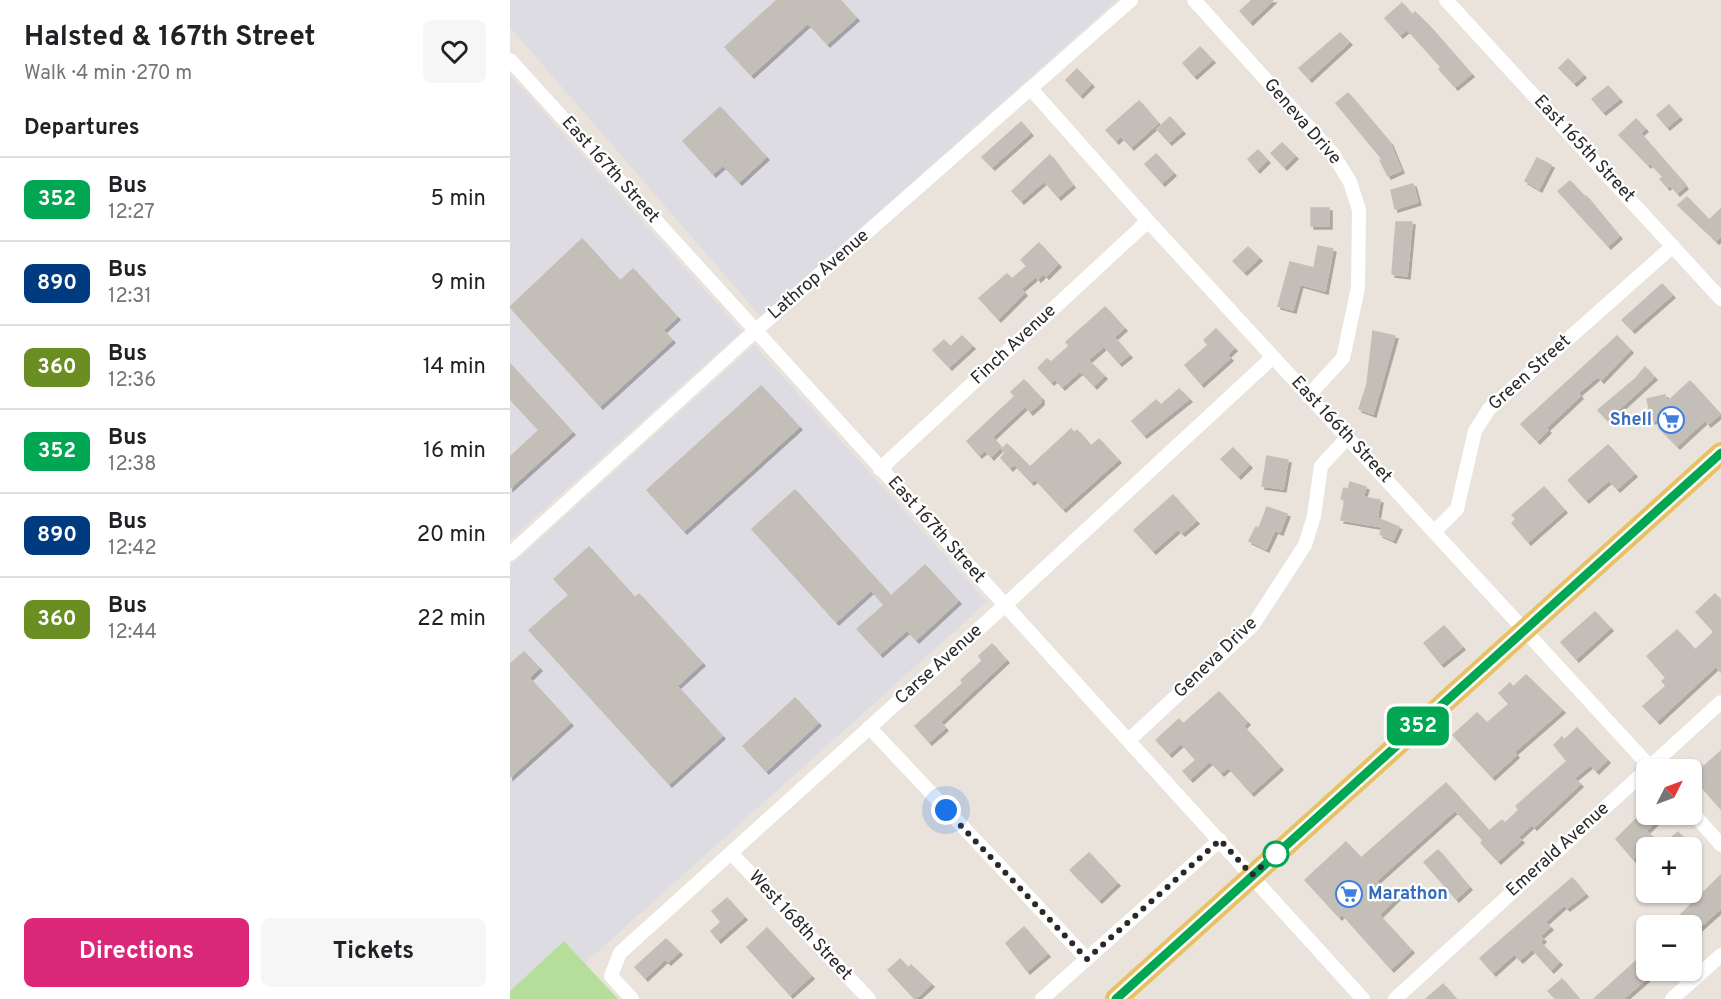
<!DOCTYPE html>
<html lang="en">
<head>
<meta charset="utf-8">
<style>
	:root { --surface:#fff; --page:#f6f6f6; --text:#202124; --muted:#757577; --line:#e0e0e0; --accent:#db2777 }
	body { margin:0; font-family:Overpass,sans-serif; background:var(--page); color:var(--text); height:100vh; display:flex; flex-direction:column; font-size:22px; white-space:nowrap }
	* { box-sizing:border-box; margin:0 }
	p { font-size:20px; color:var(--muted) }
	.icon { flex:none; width:33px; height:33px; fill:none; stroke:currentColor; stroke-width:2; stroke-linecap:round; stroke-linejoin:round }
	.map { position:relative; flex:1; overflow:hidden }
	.panel { display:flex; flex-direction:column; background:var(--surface); width:510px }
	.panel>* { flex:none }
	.badge { padding:0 12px; border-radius:9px; font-size:21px; line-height:39px }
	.needle { width:39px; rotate:48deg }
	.controls { position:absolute; left:1126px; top:759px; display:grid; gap:12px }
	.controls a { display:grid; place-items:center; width:66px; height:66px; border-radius:9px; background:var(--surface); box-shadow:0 2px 4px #0004; font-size:30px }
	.you { position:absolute; width:30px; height:30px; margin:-15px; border:4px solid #fff; border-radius:50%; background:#1a73e8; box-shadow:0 0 0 9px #1a73e833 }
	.map>.badge { position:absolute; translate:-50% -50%; box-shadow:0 0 0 3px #fff }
	h2 { padding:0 24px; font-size:22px; line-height:54px }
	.round { display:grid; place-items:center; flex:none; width:63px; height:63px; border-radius:9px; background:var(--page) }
	.summary { display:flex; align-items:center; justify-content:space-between; height:102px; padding:0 24px }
	h1 { font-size:28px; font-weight:700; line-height:45px }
	.button { display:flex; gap:12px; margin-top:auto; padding:12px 24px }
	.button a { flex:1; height:69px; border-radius:9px; background:var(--accent); color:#fff; font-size:24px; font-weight:700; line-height:69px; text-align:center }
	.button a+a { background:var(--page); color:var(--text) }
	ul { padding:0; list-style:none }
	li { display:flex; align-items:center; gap:18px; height:84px; padding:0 24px; border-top:2px solid var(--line) }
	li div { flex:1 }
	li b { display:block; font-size:22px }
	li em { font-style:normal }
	li .badge { min-width:66px; font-weight:700; text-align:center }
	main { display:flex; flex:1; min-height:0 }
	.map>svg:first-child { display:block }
	.industrial { fill:#dddce3 }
	.green { fill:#b6de9b }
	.building { fill:#c3beb7; stroke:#c5bfb5; stroke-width:1.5; filter:url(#shadow) }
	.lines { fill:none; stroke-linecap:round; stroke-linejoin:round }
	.street { stroke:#fff; stroke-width:14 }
	.primary { stroke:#e7c164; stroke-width:22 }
	.line-casing { stroke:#fff; stroke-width:14 }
	.line { stroke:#00a651; stroke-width:9 }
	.walk { stroke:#292929; stroke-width:6; stroke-dasharray:0 10.8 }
	.stop-dot { fill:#fff; stroke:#00a651; stroke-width:3 }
	.labels { text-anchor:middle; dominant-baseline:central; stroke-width:4.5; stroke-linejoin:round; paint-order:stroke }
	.street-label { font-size:18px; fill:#292929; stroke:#fff }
	.shop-label { font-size:18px; font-weight:bold; fill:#366cbe; stroke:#fff; text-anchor:end }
</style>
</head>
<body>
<main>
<section class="panel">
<div class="summary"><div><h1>Halsted &amp; 167th Street</h1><p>Walk · 4 min · 270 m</p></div><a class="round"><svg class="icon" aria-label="heart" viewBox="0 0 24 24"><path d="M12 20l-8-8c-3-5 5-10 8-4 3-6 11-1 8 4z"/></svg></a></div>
<h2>Departures</h2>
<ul>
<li><span class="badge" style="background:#00a651;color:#fff">352</span><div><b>Bus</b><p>12:27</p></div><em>5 min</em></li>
<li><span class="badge" style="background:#003b80;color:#fff">890</span><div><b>Bus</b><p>12:31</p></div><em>9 min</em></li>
<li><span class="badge" style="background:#6b8e23;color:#fff">360</span><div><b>Bus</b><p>12:36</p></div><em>14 min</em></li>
<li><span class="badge" style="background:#00a651;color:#fff">352</span><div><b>Bus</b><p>12:38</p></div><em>16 min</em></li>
<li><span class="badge" style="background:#003b80;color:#fff">890</span><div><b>Bus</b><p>12:42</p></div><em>20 min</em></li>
<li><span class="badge" style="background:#6b8e23;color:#fff">360</span><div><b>Bus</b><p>12:44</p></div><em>22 min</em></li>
</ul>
<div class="button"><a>Directions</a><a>Tickets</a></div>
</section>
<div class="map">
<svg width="1211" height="999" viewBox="0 0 1211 999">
	<defs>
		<filter id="shadow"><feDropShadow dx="3" dy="3" stdDeviation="0" flood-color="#0004"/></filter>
	</defs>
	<rect width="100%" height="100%" fill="#eae3db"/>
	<path class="industrial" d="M0,0H607L251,317L0,27Z
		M0,75L232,331L0,540Z
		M244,345L477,602L75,963L54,941L0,991V566Z"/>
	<path class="green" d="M54,941L108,999H0V991Z"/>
	<path class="building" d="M267,0H330L346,18L317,44L298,23L241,75L215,47Z
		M742,0H763L740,22L730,11Z
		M892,3L902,15L905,12L920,27L961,74L945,87L929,69L931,67L897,29L890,35L875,18Z
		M830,33L839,42L799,79L789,68Z
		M690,47L702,60L684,76L673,63Z
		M1058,59L1073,75L1064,83L1049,68Z
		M567,69L581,84L570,95L556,80Z
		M1098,86L1109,99L1093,112L1082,99Z
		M838,93L880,143L891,170L878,176L870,160L872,159L826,103Z
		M629,101L648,123L621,147L611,136L606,141L596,130Z
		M1159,105L1169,117L1157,127L1147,115Z
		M210,107L256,157L229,182L213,165L203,174L173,141Z
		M660,117L672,131L659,142L647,129Z
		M1126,119L1135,129L1130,133L1171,180L1175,186L1167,193L1160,185L1157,187L1150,179L1153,177L1140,163L1138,165L1109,135Z
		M511,122L520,133L482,167L472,157Z
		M772,143L785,156L774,167L761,153Z
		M748,150L757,160L747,170L738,159Z
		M646,154L663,173L652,183L635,164Z
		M540,155L562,185L548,197L534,181L511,201L502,191Z
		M1027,158L1041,165L1029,189L1015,181Z
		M1060,181L1075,197L1076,196L1109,236L1098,246L1048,191Z
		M903,184L908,202L885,209L881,190Z
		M1177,197L1199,220L1211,209V236L1206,241L1168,205Z
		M801,208H819V226H801Z
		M886,222H902L897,276L882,274Z
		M72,239L110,281L123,269L167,317L153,330L162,340L90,406L0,307Z
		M529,243L548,264L536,276L534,273L528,279L526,276L511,289L514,293L488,319L469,298L497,274L502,279L517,266L511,260Z
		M808,246L823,249L815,291L790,284L783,310L768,306L780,262L804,268Z
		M738,247L749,258L734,272L723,261Z
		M1152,284L1162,295L1122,330L1112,320Z
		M595,307L614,328L604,337L619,355L609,363L594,346L578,360L594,376L584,386L570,371L552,387L545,379L541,382L528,368L537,359L541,362L559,346L556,342Z
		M706,329L724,348L717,355L720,358L691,384L675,365L698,345L694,340Z
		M863,331L885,336L863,414L849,409L857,384Z
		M452,336L462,346L439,367L423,350L434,340L440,347Z
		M1107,336L1120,350L1091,380L1088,376L1068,393L1070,396L1036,428L1038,430L1027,441L1011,424Z
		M0,364L62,432L0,488V457L29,430L0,399Z
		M1135,367L1144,377L1097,420L1088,410L1126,378Z
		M514,380L531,398V402L520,412L515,406L482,437L491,447L481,457L475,450L469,455L457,441L505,396L501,392Z
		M1180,381L1210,414L1198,424L1195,420L1167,446L1149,428L1148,420L1142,421L1137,399L1155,395L1157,402Z
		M251,386L289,427L174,531L137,490Z
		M669,389L679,399L634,435L622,421L646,400L651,405Z
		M561,429L564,433L567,430L581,446L589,439L608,460L553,509L525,479L521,482L504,464L500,468L491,458L495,453L492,449L497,444L520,467Z
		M1098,445L1124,474L1107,489L1099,480L1076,500L1058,480Z
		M723,448L739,465L728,476L711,459Z
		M757,456L778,460L773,489L752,486Z
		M840,482L856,487L853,497L870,500L867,518L889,527L883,540L870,534L873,527L831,520L835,500L831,499L834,488L838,490Z
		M1034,487L1054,510L1018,542L1002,523L1006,519L1002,515Z
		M285,490L381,596L415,565L448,601L406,640L397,630L370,654L347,629L374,605L361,590L326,622L242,529Z
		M663,495L686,521L672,533L668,529L643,551L624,530Z
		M757,507L777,514L770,532L765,530L756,549L739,541L746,527L749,528Z
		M79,547L125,598L129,594L192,663L167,686L212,736L159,784L19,630L59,595L44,579Z
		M1205,594L1211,601V672L1206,666L1147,721L1133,706L1156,686L1152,681L1156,678L1137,656L1167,630L1185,650L1204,632L1186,612Z
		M1085,612L1100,628L1066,659L1051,642Z
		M934,626L952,647L931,664L914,643Z
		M482,644L496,660L430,722L435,728L419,742L405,726L453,683L451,680L472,661L469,656Z
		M14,652L29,668L19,678L60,723L0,777V664Z
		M1016,675L1052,710L1004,752L1006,755L982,777L943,735L967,713L977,723L999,704L989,693L1000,683L1003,687Z
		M709,692L737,722L733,726L770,767L741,793L718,767L711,773L700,761L680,779L673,771L686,760L671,743L659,754L646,740L669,719L673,724Z
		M285,698L308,723L256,771L233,746Z
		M1067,728L1097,760L1086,771L1080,765L1064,778L1070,784L1024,827L1022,824L1008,837L1011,840L988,861L971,843L973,840L945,810L866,881L877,894L882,890L888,896L869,915L901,950L881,969L832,914L829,917L795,880L836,842L851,858L936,783L979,831L992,820L995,823L1009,810L1006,806L1057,761L1044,745L1052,737L1054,740Z
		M1211,751V809L1182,776V772L1191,764L1193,767Z
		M1137,808V814H1153L1136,831L1144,838L1123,859L1106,839Z
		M1168,832L1181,848H1163L1157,841Z
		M928,850L959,887L946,899L914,862Z
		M579,853L607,883L589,900L560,870Z
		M1211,875V908L1182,934V926H1159Z
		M1062,878L1075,894L1057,908L1054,905L1035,922L1040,927L1030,936L1033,939L1030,942L1049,962L1041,970L1022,949L1010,960L1004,954L983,973L970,958Z
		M217,898L234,917L208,940L201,931L211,922L202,911Z
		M514,927L537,954L517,971L496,943Z
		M257,928L301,976L280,995L237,947Z
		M156,939L169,952L158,962L155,959L135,978L125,967Z
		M1137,951V970H1146L1113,999H1084Z
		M390,959L398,968L401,965L421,984L405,999L378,970Z
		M1052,979L1069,999H1046L1038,991Z
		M933,984L946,999H916Z"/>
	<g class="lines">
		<path class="street" d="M684,0L823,154L840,182L849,210L848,288L833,358L798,396
			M936,0L1211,299
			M0,60L853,999
			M521,89L638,221L1143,770
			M370,469L638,221
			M925,531L947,509L965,431L979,409L1163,246
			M0,554L245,331L621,0
			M359,727L577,959
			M619,740L743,625L795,545L804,516L811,466L837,438
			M1182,812L1211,845
			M221,853L359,999
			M122,999L101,976L110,953L494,606L763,357
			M532,999L710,840
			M885,999L1211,702
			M1162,999L1211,955"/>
		<path class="primary" d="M606,999L1211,453"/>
	</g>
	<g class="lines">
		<defs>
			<path id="line" d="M606,999L1211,453"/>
		</defs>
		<use href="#line" class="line-casing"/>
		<use href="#line" class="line"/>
		<path class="walk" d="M436,810L577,959L710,840L742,875L773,848L766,854"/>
	</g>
	<defs>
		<symbol id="supermarket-ring" viewBox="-11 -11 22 22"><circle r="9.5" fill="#fff" stroke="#3f7fe0" stroke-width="1.5"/><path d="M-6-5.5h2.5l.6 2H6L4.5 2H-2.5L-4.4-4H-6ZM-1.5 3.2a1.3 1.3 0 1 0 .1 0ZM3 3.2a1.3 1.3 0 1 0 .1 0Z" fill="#3f7fe0"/></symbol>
	</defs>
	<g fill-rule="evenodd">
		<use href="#supermarket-ring" x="1146" y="405" width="30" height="30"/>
		<use href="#supermarket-ring" x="824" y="879" width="30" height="30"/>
	</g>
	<circle class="stop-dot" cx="766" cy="854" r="12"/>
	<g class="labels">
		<g class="street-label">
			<text transform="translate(792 122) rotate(49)">Geneva Drive</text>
			<text transform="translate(1074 149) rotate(47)">East 165th Street</text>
			<text transform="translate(100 170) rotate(48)">East 167th Street</text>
			<text transform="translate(309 275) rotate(-41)">Lathrop Avenue</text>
			<text transform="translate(504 345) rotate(-43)">Finch Avenue</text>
			<text transform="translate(1020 373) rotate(-42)">Green Street</text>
			<text transform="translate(831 430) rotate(47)">East 166th Street</text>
			<text transform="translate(426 530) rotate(48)">East 167th Street</text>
			<text transform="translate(706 658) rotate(-44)">Geneva Drive</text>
			<text transform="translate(429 665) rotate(-42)">Carse Avenue</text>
			<text transform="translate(1048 850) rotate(-42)">Emerald Avenue</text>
			<text transform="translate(290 926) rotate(47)">West 168th Street</text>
		</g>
		<g class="shop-label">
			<text x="1142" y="420">Shell</text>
			<text x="858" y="894" text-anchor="start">Marathon</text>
		</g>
	</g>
</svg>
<div class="controls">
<a><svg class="needle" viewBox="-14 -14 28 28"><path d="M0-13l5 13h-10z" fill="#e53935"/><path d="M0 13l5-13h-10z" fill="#757577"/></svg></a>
<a>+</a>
<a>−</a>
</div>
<div class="you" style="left:436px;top:810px"></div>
<b class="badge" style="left:908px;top:726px;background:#00a651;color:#fff">352</b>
</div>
</main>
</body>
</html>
